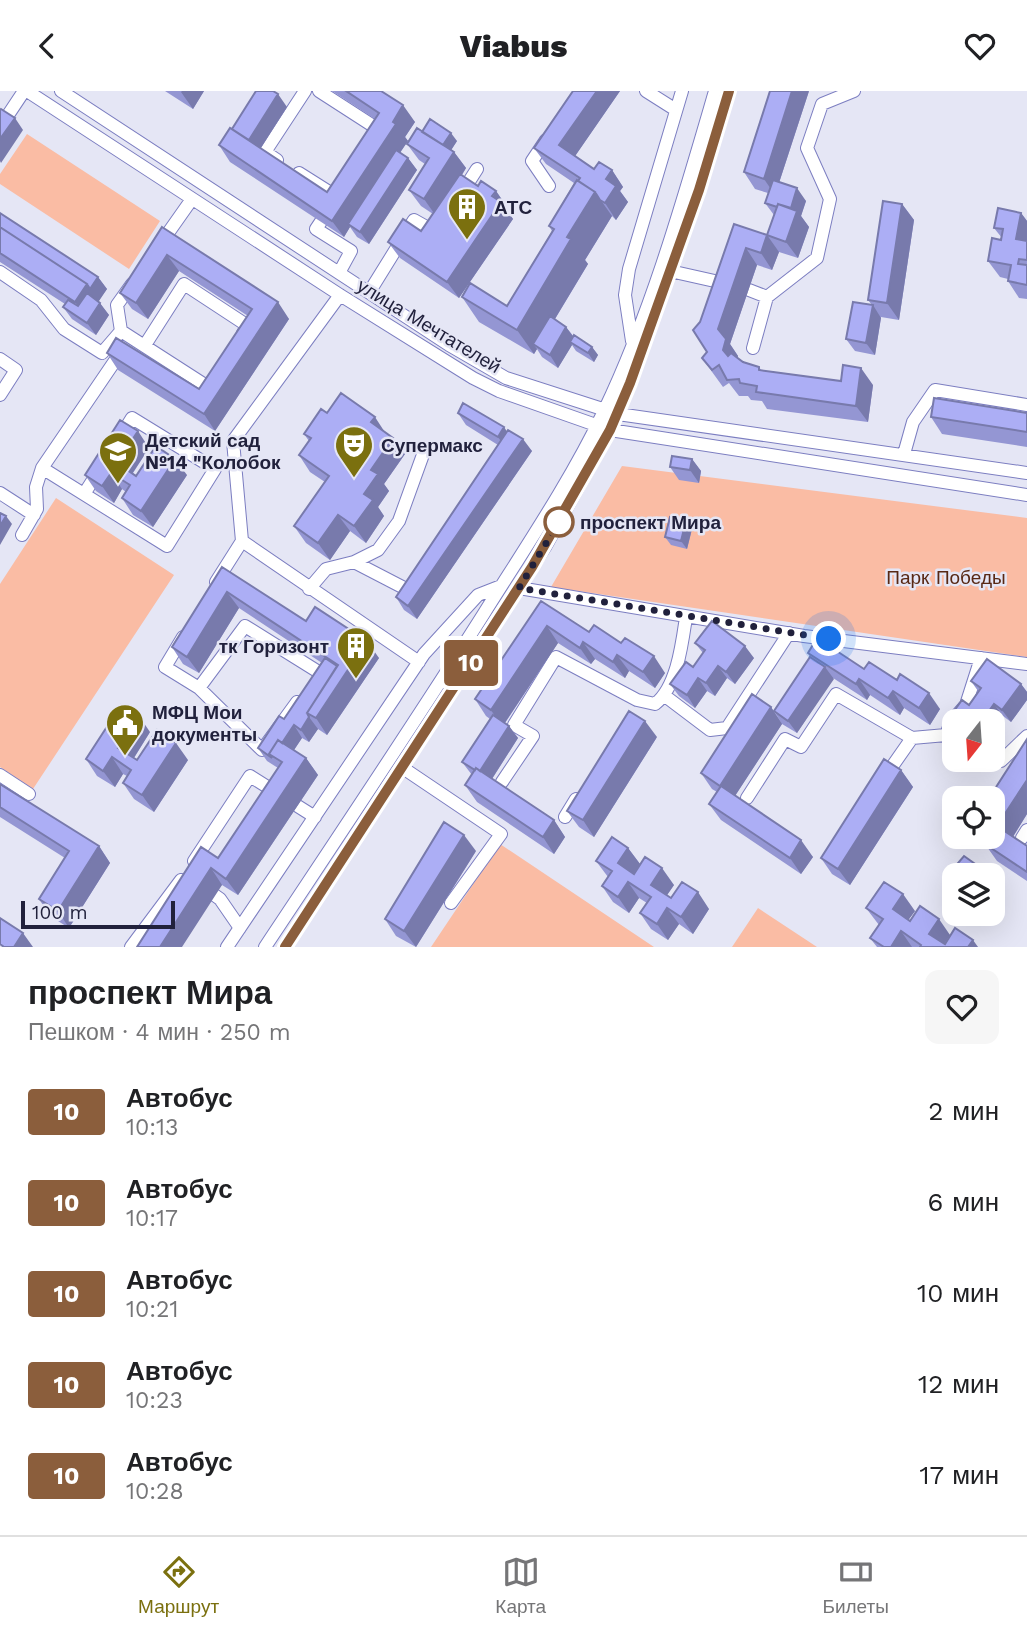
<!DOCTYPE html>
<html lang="ru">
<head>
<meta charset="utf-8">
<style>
	:root { --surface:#fff; --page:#f6f6f6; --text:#202124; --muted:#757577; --line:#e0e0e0; --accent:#7b700f }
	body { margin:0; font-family:"Work Sans",sans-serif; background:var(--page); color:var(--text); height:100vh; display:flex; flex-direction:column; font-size:26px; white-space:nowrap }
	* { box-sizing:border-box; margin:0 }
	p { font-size:23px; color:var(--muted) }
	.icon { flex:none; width:38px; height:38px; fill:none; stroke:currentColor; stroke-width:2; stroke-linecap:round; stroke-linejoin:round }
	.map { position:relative; height:856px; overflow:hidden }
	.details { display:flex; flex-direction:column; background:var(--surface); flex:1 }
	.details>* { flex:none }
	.badge { padding:0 14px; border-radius:5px; font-size:24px; line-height:46px }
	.needle { width:46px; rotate:197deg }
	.fabs { position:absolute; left:942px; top:618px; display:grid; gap:14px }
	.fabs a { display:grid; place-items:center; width:63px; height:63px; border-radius:14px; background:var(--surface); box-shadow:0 7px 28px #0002; font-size:35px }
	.scale { position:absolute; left:21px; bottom:18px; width:154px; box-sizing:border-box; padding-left:7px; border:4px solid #21213c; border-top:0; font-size:19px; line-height:24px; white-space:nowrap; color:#21213c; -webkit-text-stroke:5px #e5e6f5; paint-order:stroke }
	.you { position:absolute; width:35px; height:35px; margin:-18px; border:5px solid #fff; border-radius:50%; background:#1a73e8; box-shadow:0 0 0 10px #1a73e833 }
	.map>.badge { position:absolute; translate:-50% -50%; box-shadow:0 0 0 4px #fff }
	.round { display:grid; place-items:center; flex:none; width:74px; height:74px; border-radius:14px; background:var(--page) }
	.overview { display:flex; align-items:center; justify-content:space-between; height:119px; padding:0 28px }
	h1 { font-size:33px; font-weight:800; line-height:52px }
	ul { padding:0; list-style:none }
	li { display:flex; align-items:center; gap:21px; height:91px; padding:0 28px }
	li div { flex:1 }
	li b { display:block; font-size:26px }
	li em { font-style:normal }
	li .badge { min-width:77px; font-weight:700; text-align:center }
	header { display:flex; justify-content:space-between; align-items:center; height:91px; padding:0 28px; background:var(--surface); font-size:32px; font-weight:800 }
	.tab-bar { display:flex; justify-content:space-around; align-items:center; height:98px; border-top:2px solid var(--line); background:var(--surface); font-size:19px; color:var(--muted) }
	.tab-bar a { display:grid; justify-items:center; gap:4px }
	.tab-bar .current { color:var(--accent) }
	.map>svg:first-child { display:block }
	.green { fill:#fabca4 }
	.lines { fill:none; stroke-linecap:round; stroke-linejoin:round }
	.minor-casing { stroke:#7c7ec1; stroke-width:14 }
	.minor { stroke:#fff; stroke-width:12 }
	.wall { fill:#9496d3 }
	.shaded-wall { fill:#787aac }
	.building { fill:#acaef5; stroke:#787aac; stroke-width:2 }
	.line-casing { stroke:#fff; stroke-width:16 }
	.line { stroke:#8b5e3c; stroke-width:10 }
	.walk { stroke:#21213c; stroke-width:7; stroke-dasharray:0 12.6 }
	.stop-dot { fill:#fff; stroke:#8b5e3c; stroke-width:3.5 }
	.labels { text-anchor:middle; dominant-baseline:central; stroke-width:5; stroke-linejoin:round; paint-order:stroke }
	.poi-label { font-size:19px; font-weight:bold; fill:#21213c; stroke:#e5e6f5; text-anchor:start }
	.street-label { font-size:19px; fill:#21213c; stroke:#e5e6f5 }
	.stop-label { font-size:19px; font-weight:bold; fill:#21213c; stroke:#e5e6f5; text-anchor:start }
	.park-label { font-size:19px; fill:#582814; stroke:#e5e6f5 }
</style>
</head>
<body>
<header><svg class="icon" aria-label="back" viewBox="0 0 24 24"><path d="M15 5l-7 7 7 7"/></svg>Viabus<svg class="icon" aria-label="heart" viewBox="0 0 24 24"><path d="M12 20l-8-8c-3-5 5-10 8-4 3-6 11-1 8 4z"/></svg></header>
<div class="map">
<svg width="1027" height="856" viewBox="0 0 1027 856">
	<rect width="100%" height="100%" fill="#e5e6f5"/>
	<path class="green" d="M27,43L160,130L129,178L0,93V83Z
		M622,375L1027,427V566L551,496Z
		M56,407L174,484L33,698L0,676V493Z
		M500,753L654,856H431Z
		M758,817L817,856H732Z"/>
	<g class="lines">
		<defs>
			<path id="minor" d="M27,0L340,204L473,287L499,300L610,339L1027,404
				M61,0L449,254L506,287L618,323L1027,382
				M319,0L381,40L379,44
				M646,0L676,19
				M0,36L24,0
				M546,49L532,70L549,95
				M277,69L265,61L305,0
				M299,82L337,106
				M461,103L477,78
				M330,117L316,138L351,160L339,182
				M161,152L192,108
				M670,180L728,193
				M0,181L41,209L64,238L102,262L121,240L208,296L212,290
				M749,199L767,206L817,167L830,108L807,57L822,13L854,0
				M370,200L414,129L437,142
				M340,204L233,350L242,450L419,571
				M121,240L117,214L132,193
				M632,250L625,204L629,178L682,0
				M145,254L184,193L248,235L243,242
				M753,257L767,206
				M0,268L16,279L0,304
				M904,363L913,331L935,299L1027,314
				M42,377L167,455L215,378L132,327L119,348
				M0,402L34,424
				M84,403L100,378
				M22,444L37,418L36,396L42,377L121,261
				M354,471L410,500
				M216,491L242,450
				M519,497L804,545L1027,573
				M309,498L326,478L354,471L378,459L399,430L425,358
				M183,546L165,576L199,597L262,659L297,611
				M199,597L245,535L317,580
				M665,605L710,639L727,637L789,542
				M954,652L946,644L951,631L966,614L981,567
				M991,668L1001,670L1027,645
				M403,677L501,743L451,812
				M0,684L29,703
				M884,687L912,647
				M502,691L533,645L514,634L556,566L637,609L655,613C677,596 682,553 686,526
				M747,707L785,648L801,656L836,603L912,647L946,644
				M565,726L576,708
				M1022,747L1027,739
				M194,770L250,685L315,726
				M203,796L220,808L240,837
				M131,856L181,789
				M227,856L424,563L478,504L501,495
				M265,856C338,746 412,636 483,524C525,457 570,391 604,320C652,220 684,106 715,0
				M285,856L545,456L610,339L630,292L699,99L729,0"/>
		</defs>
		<use href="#minor" class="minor-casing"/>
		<use href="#minor" class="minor"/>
	</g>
	<path class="wall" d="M165,0H204L193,18Z
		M332,0H381L415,31L405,46L408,50L400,61L408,67L417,79L369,153L357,146L350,136L344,146L230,71L219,54L232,38L287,16L261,57L327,101L375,28Z
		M573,0H620L575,65L594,78L612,79L623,96L620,100L628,111L616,129L612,125L585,169L588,173L555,228L566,236L574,246L592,256L598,264L594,271L576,260L572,254L558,277L542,266L537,258L534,263L479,231L462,206L507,215L552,140L549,135L574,92L546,73L534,57Z
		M809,0L779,92L806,110L801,125L809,136L798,167L779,161L772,179L757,174L730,253L738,265L737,267L743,271L759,276L761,279L873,294L868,331L767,318L762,310L751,309L748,305H739L729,292L723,296L702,267L707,261L734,133L767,144L774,124L765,112L768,102L755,98L744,81Z
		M422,41L457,50L451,59L454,61L466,77L462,84L478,95L496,100L507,116L506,118L513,128L459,207L400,167L388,151L421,140L433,123L421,115L409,99L425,73L419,69L407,53Z
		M902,113L914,129L899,229L881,226L875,264L855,260L846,248L872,214L868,209Z
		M0,122L98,186L107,198L98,210L109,224L96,244L72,228L63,216L65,213L0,171Z
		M1021,122L1027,130V208L1019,207L1008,190V188L1000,186L988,170L1001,149L1002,147L994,137Z
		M162,136L289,228L215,340L118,279L107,262L199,298L248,225L179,180L148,228L132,218L120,202Z
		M327,322L385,341L393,347L405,363L384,393L389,400L378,416L384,425L366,452L350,440L330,469L306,452L294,435L325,391L310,381L299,364L309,350L304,343Z
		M458,322L507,341L532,360L417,528L404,519L396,506L498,354L466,334Z
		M1027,322V356L942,343L931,326Z
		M149,357L133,382L136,385L187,384L153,436L133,424L122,407L126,401L122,398L114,412L96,400L85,384Z
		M692,368L701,380L699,392L679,389L670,376Z
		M692,438L687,458L671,454L665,446Z
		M222,476L306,530L379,567L327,644L318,638L309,651L302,647L294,659L306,667L318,684L238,804L222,794L137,856L218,767L278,677L267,670L258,657L284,628L322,572L239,517L199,582L183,573L172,556Z
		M541,510L589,541L665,582L655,597L629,580L625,587L595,568L591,573L558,552L505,632L509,635L518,647L492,688L554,729L565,746L554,763L477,711L465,694L472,684L462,671L490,628L486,625L475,608Z
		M695,552L754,567L735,593L727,587L715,605L707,600L695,617L679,605L670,593L693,576L703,562Z
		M808,562L864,578L940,618L930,634L904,617L900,624L870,604L867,609L833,587L797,642L782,633L774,620L810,566Z
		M971,590L1021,593L1027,601V609L1011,631L1003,625L992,641V630H954V642L946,631L969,614L978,600Z
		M771,616L782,633L735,705L813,766L801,783L721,729L709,713L717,701L712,698L701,682Z
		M150,641L134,667L137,669H188L154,721L134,708L123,692L127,685L123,683L115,696L97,685L86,668Z
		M657,646L594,746L579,736L567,720Z
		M1027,648V723L1013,746L1027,755V790L997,770L985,753L993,742L992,707Z
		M901,679L913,696L850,794L832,783L821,767Z
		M0,693L99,755L110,772L69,837L50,825L39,808L65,767L0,726Z
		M628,757L640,773L634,782L674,794L667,804L671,807L709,818L693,843L679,833L668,849L651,838L640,822L647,812L639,807L629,822L613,811L602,795L608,786L596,770Z
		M476,760L416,856L396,845L385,828Z
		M958,772L978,775L984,783L969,784L964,781Z
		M866,817L915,820L908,829L950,844L978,856H877L870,847L879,834Z"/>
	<path class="shaded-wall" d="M182,0H204L193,18L181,1Z
		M597,0H620L571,71L559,54Z
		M792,0H809L775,104L764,88Z
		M278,3L287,16L257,63L248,50Z
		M403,14L415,31L405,46L408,50L351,135L348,133L350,136L344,146L332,130Z
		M15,27L23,39L1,72L0,70V48Z
		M451,42L457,50L448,64L442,56Z
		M454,61L466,77L436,125L424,108Z
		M408,67L417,79L369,153L360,141Z
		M612,79L623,96L620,100L628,111L616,129L605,112L606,88Z
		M797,97L806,110L801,125L809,136L798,167L786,151L790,120Z
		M496,100L507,116L506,118L513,128L459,207L447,191Z
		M595,101L612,125L585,169L588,173L538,256L533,253L537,258L534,263L517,239L567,146Z
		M902,113L914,129L899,229L887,212Z
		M1021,122L1027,130V164L1016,148Z
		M767,144L779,161L772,179L761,162Z
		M746,157L757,174L730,253L738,265L735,275L723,259L718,238Z
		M167,164L179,180L148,228L136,212Z
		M98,186L107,198L87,228L75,211L87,193Z
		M278,211L289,228L215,340L204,323Z
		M100,212L109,224L96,244L87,232Z
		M873,214L881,227L875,264L866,252Z
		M566,236L575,248L570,251L572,254L558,277L550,264Z
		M592,256L598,264L594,271L588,262Z
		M861,277L873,294L868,331L856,315Z
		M375,326L386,343L371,331Z
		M504,336L512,348L507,359L498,346Z
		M138,340L149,357L128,389L117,372Z
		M393,347L405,363L384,393L389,400L378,416L384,425L366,452L354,435L371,379Z
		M523,348L532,360L417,528L408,515Z
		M175,368L187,384L153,436L141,420Z
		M692,368L701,380L699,392L690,379Z
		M111,382L122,398L114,412L102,395Z
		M338,424L350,440L330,469L318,452Z
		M6,425L12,433L0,454V435Z
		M686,430L692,438L687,458L681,450Z
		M227,501L239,517L199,582L187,566Z
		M547,535L558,552L502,636L491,619Z
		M367,550L379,567L327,644L316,627Z
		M583,551L595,568L591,573L580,557Z
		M745,555L754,567L735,593L726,581Z
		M617,564L629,580L625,587L613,571Z
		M654,565L665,582L655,597L643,581Z
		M718,575L727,587L715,605L706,592Z
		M825,576L834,588L797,642L788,630Z
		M698,587L707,600L695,617L687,604Z
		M859,588L870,604L867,609L856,593Z
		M1021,593L1027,601V609L1011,631L1002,619Z
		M893,600L904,617L900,624L888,607Z
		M929,602L940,618L930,634L919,617Z
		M994,613L1003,625L992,641V630H982Z
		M771,616L782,633L731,711L720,695Z
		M139,625L150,641L130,673L118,657Z
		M309,626L318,638L309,651L301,639Z
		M645,630L657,646L594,746L583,729Z
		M294,634L302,647L284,674L282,671L273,665Z
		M509,635L518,647L488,694L479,681Z
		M176,652L188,669L154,721L142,704Z
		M112,666L123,683L115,696L103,680Z
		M306,667L318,684L238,804L226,788Z
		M901,679L913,696L850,794L838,778Z
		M1027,689V723L1009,752L997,735Z
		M554,729L565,746L554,763L543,746Z
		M464,744L476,760L416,856L404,840Z
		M801,749L813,766L801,783L790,767Z
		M99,755L110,772L69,837L58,820Z
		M628,757L640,773L630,788L618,772Z
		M978,775L984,783V784H974L973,783Z
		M211,777L222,794L182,856H160Z
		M662,777L674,794L663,810L651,794Z
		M628,791L639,807L629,822L618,806Z
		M698,801L709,818L693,843L681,826Z
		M903,803L915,820L904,835L893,818Z
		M667,817L679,833L668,849L657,833Z
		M939,828L950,844L942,856L929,843Z
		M901,840L912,856H891Z
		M23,842L33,856H14Z
		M973,849L978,856H968Z"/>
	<path class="building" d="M256,0H273L278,3L249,49L232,38Z
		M346,0H381L403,14L393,31L396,33L332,130L219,54L230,37L327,101L379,22Z
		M573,0H597L559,54L594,78L599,71L612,79L606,88L616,95L605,112L600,109L595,101L578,90L580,87L534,57Z
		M770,0H792L764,88L744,81Z
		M1,18L15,27L0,48V19Z
		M430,28L451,42L443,54L422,41Z
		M417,37L454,61L424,108L409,99L429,67L407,53Z
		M396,59L408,67L360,141L348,133Z
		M460,83L478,95L481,90L496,100L492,105L501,111L447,191L388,151L403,128L421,140Z
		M577,89L595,101L567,146L571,148L517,239L462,206L470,192L507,215L554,138L549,135Z
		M773,89L797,97L791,117L778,113L777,116L765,112Z
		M883,110L902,113L887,212L868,209Z
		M778,113L797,120L786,151L767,144L761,162L746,157L718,238L726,248L723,259L728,265L731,262L743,271L759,276V279L841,290L843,274L861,277L856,315L756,301L757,295L740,292L739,288L727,289L719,274L712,279L702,267L707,261L693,239L700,231L734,133L767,144Z
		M998,117L1021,122L1016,148L1027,150V169L1019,168L1018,173L1027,174V194L1008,190L1011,174L988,170L992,147L1001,149L1003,138L994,137Z
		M0,122L98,186L90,198L87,193L0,136Z
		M0,136L87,193L75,211L0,162Z
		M162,136L278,211L204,323L107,262L116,247L199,298L252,218L167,164L136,212L120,202Z
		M87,202L100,212L87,232L63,216L68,209L78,215Z
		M853,211L873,214L866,252L846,248Z
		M550,225L566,236L550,264L533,253Z
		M574,244L592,256L588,262L570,251Z
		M341,302L375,326L371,331L393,347L371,379L378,383L364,403L373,409L354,435L338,424L318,452L294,435L329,385L299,364L311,347L304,343L321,318L327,322Z
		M934,307L1027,322V341L931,326Z
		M463,312L504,336L498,346L458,322Z
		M120,329L138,340L117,372L136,385L156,355L175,368L141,420L122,407L130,394L111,382L102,395L85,384Z
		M508,339L523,348L408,515L396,506Z
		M672,365L692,368L690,379L670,376Z
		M0,422L6,425L0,435Z
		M670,426L686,430L681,450L665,446Z
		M222,476L306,530L315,516L367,550L316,627L307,622L338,574L227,501L187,566L172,556Z
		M541,510L589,541L594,534L621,552L625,547L654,565L643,581L617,564L613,571L583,551L580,557L547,535L491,619L475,608Z
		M712,530L745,555L726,581L718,575L706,592L698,587L687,604L670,593L686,571L693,576L705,559L695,552Z
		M817,547L864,578L869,571L897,589L900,583L929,602L919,617L893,600L888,607L859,588L856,593L808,562Z
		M810,566L825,576L788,630L774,620Z
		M325,567L337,575L307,622L309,626L301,639L294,634L282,652L278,649L269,663L272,667L258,657L279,625L284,628Z
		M987,568L1021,593L1002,619L994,613L982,630L974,625L971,630H954V636L946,631L962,609L969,614L981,597L971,590Z
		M752,603L771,616L720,695L701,682Z
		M121,614L139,625L118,657L137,669L157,639L176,652L142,704L123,692L131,679L112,666L103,680L86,668Z
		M629,620L645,630L583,729L567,720Z
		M493,624L509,635L480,680L476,677L475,679L462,671Z
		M1027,648V689L997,735L1027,755V781L985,753L990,746H992V742L997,735L992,732V707H989Z
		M278,649L306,667L226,788L211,777L160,856H137L201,756L218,767L282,671L269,663Z
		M884,668L901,679L838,778L821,767Z
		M476,677L554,729L543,746L465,694Z
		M0,693L99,755L58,820L39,808L69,760L0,716Z
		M721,695L801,749L790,767L709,713Z
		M444,731L464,744L404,840L385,828Z
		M612,746L628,757L618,772L634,783L645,766L662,777L651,794L671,807L682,791L698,801L681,826L667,817L657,833L640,822L651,806L628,791L618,806L602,795L612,780L596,770Z
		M964,765L978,775L973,783L958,772Z
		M884,791L903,803L893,818L910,830L920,815L939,828L929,843L945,853L955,837L973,849L968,856H920L921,854L901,840L891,856H884L870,847L883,828L866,817Z
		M0,827L23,842L14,856H4L0,853Z"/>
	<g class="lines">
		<defs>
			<path id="line" d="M285,856L532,476L610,339L630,292L699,99L729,0"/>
		</defs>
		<use href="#line" class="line-casing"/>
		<use href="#line" class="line"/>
		<path class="walk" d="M559,431L519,497L829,548"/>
	</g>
	<defs>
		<symbol id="building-pin" viewBox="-11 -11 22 30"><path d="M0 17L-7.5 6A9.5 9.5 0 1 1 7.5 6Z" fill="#7b700f" stroke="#e5e6f5"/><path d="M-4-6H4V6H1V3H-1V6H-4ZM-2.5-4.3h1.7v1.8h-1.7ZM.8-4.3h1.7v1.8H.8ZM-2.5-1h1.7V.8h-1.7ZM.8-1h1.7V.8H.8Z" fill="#fff"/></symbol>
		<symbol id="theatre-pin" viewBox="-11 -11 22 30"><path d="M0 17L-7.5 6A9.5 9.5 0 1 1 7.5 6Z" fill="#7b700f" stroke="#e5e6f5"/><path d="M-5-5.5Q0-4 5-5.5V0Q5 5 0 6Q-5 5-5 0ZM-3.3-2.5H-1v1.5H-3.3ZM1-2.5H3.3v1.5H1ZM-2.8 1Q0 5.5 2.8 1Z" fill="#fff"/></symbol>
		<symbol id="school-pin" viewBox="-11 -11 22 30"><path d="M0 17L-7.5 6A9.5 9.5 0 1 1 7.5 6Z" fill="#7b700f" stroke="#e5e6f5"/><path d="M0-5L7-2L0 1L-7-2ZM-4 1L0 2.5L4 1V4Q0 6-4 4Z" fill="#fff"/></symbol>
		<symbol id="civic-pin" viewBox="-11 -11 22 30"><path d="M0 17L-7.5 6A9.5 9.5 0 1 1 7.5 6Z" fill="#7b700f" stroke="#e5e6f5"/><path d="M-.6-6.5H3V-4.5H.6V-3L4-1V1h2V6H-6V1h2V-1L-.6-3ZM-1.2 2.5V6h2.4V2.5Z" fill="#fff"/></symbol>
	</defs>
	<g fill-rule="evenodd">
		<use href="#building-pin" x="445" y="94" width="44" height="60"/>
		<use href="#theatre-pin" x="332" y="332" width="44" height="60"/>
		<use href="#school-pin" x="96" y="338" width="44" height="60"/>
		<use href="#building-pin" x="334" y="533" width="44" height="60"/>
		<use href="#civic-pin" x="103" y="610" width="44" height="60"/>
	</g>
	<circle class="stop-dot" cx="559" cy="431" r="14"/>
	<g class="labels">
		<g class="poi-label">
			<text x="494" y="116">АТС</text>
			<text x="145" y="349">Детский сад<tspan x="145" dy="22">№14 "Колобок</tspan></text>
			<text x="381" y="354">Супермакс</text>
			<text x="329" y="555" text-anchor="end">тк Горизонт</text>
			<text x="152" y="621">МФЦ Мои<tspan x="152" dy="22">документы</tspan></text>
		</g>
		<g class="street-label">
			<text transform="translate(429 235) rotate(31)">улица Мечтателей</text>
		</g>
		<g class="stop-label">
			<text x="580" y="431">проспект Мира</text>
		</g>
		<g class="park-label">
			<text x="946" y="486">Парк Победы</text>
		</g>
	</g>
</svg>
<div class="fabs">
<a><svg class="needle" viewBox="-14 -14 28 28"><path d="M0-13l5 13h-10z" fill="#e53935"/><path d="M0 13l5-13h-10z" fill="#757577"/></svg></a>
<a><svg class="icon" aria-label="locate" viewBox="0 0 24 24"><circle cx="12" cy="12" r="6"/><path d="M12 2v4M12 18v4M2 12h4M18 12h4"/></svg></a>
<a><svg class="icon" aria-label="layers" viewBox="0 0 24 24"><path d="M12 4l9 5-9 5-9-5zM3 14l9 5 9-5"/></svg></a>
</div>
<div class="scale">100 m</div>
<div class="you" style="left:829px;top:548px"></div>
<b class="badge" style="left:471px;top:572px;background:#8b5e3c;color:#fff">10</b>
</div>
<section class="details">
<div class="overview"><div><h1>проспект Мира</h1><p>Пешком · 4 мин · 250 m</p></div><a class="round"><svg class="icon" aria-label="heart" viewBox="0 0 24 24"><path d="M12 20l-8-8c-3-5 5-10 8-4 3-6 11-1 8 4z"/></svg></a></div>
<ul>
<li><span class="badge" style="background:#8b5e3c;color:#fff">10</span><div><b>Автобус</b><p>10:13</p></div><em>2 мин</em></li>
<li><span class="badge" style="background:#8b5e3c;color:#fff">10</span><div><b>Автобус</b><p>10:17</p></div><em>6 мин</em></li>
<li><span class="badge" style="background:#8b5e3c;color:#fff">10</span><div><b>Автобус</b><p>10:21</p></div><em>10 мин</em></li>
<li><span class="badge" style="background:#8b5e3c;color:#fff">10</span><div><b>Автобус</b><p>10:23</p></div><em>12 мин</em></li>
<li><span class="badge" style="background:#8b5e3c;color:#fff">10</span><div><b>Автобус</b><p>10:28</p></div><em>17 мин</em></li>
</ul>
</section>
<nav class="tab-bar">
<a class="current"><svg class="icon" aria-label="directions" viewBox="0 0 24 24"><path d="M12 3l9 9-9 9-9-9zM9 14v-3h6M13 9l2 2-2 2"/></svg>Маршрут</a>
<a><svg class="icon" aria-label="map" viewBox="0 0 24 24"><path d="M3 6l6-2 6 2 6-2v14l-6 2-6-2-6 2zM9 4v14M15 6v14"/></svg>Карта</a>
<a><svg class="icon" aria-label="tickets" viewBox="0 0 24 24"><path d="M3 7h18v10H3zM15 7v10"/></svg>Билеты</a>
</nav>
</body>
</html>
